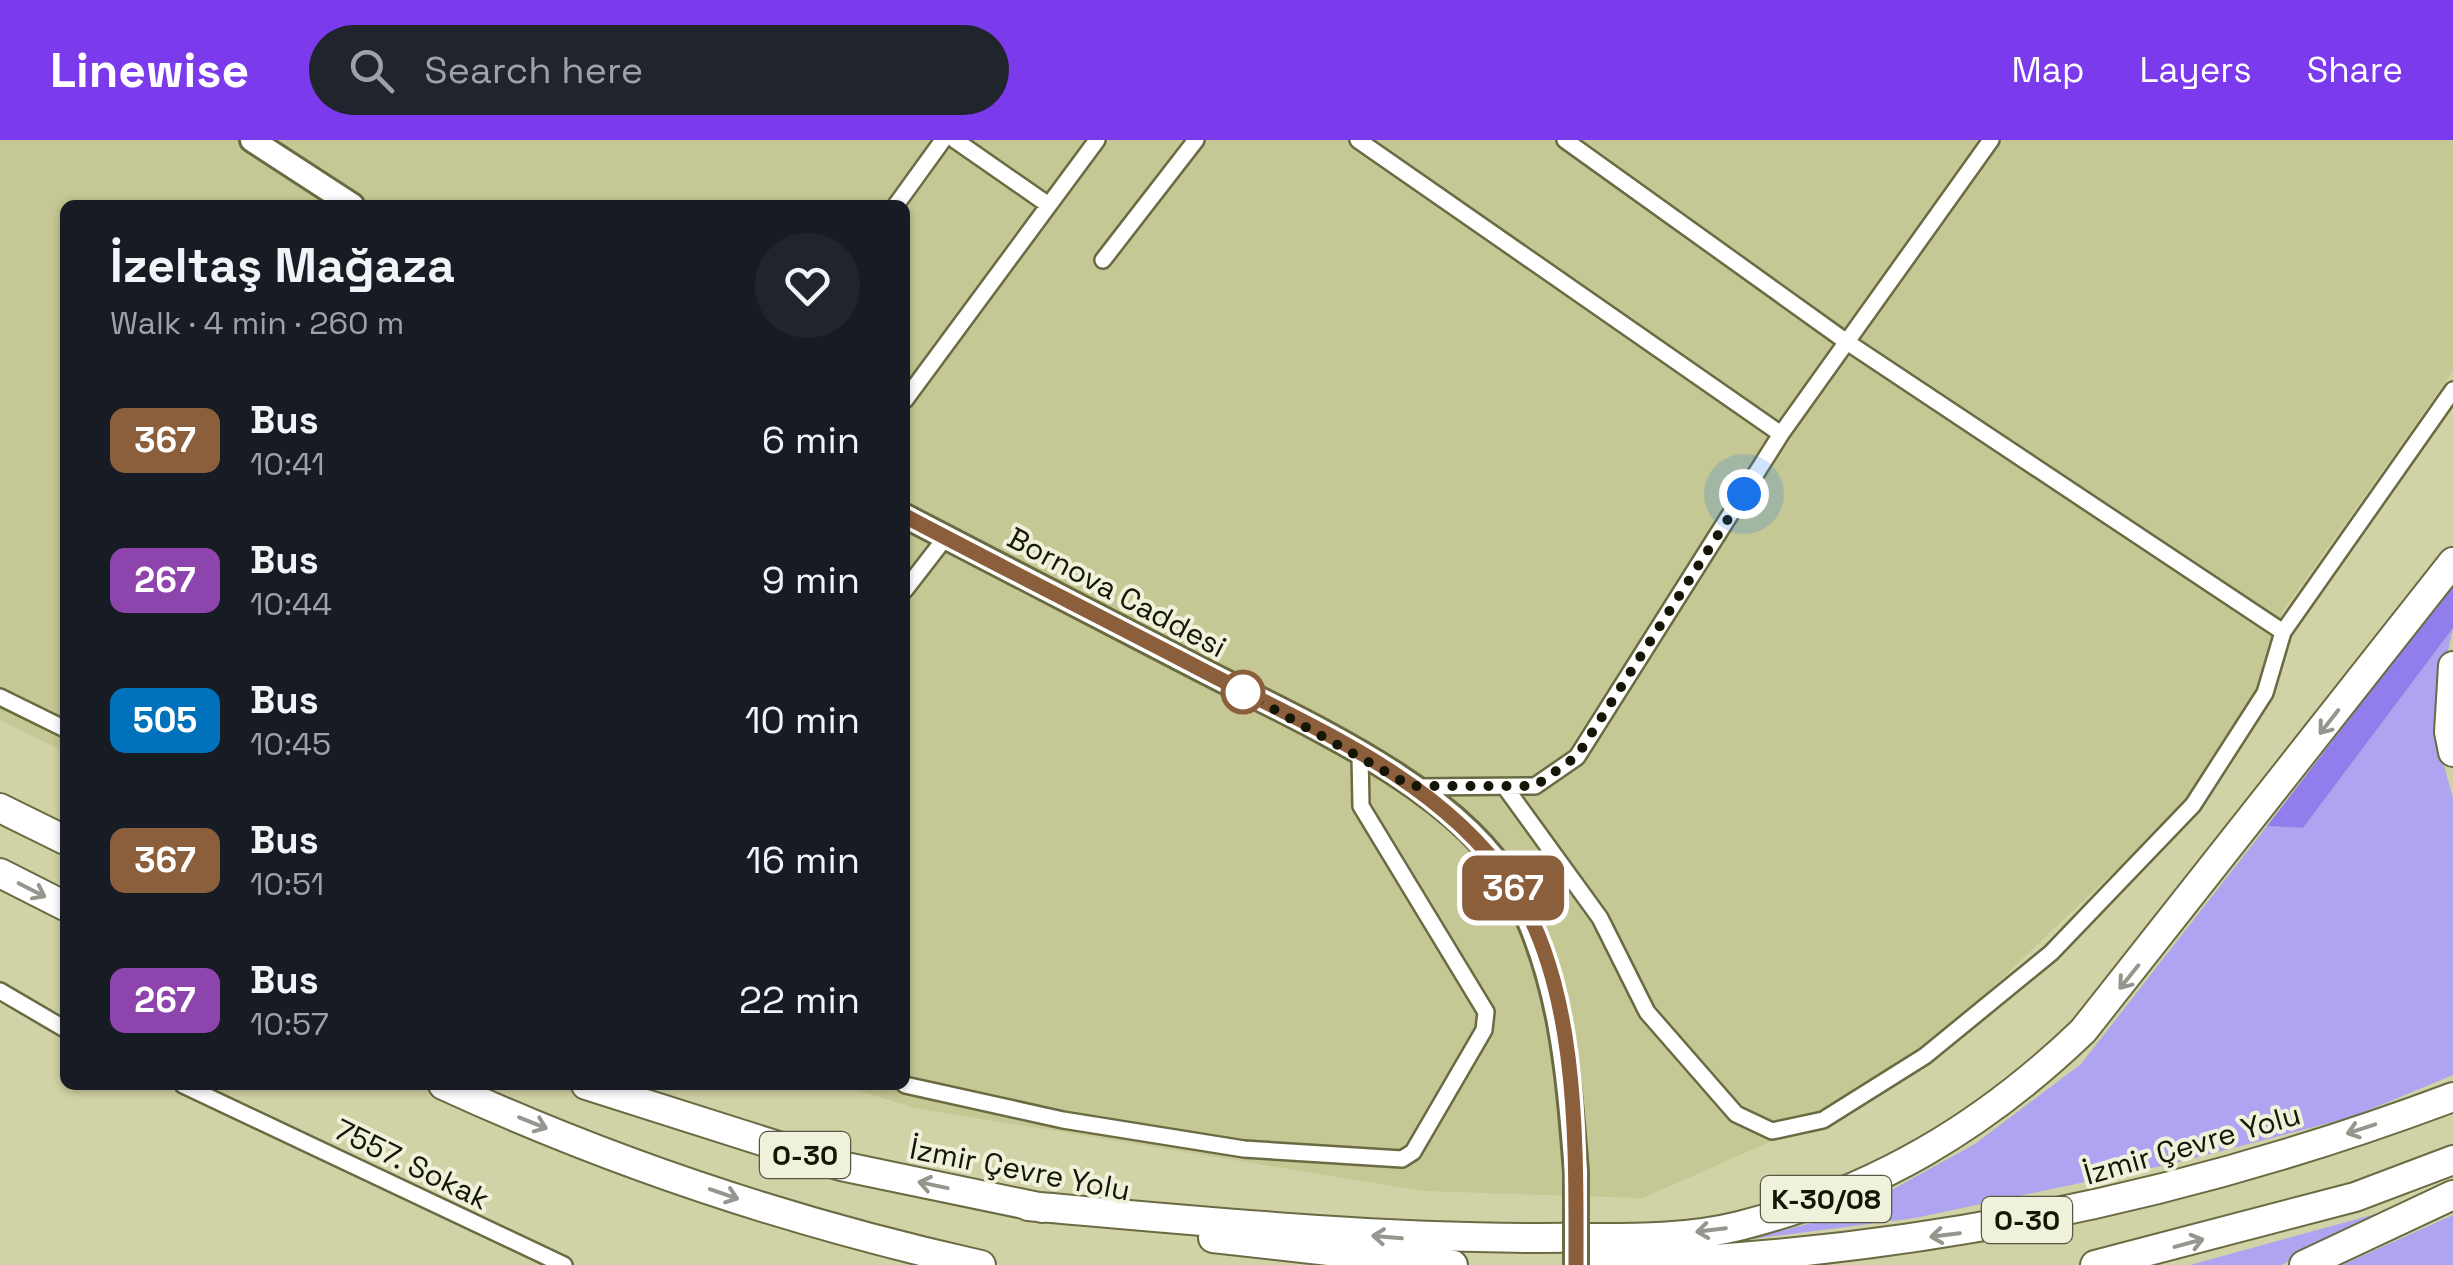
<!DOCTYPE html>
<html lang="en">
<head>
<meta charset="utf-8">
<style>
	:root { --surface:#171b24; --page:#20242c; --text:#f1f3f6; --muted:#9ea1a6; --accent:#7c3aed }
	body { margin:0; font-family:"Space Grotesk",sans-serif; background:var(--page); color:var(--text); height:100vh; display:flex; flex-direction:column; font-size:38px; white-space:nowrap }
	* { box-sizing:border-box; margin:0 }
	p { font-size:32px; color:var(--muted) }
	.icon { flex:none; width:55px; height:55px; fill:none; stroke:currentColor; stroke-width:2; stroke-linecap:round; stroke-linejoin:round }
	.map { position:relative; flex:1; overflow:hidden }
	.sheet { position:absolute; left:60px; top:60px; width:850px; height:890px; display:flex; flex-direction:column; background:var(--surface); border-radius:15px; box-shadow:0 2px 8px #0004 }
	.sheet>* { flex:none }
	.badge { padding:0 20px; border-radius:15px; font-size:35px; line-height:65px }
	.you { position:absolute; width:50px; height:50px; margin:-25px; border:8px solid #fff; border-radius:50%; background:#1a73e8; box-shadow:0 0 0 15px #1a73e833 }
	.map>.badge { position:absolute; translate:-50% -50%; box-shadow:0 0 0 5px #fff }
	.round { display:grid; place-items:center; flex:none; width:105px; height:105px; border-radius:52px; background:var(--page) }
	.summary { display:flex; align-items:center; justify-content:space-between; height:170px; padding:0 50px }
	h1 { font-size:48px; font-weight:800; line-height:75px }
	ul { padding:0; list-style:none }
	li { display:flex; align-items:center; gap:30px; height:140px; padding:0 50px }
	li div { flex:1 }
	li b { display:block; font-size:38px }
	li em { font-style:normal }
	li .badge { min-width:110px; font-weight:700; text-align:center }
	header { display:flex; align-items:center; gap:60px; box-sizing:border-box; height:140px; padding:0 50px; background:var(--accent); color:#fff }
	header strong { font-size:48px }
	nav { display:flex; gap:55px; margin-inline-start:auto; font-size:35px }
	.search { width:700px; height:90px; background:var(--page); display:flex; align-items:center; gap:25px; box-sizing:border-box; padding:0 35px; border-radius:55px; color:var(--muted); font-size:38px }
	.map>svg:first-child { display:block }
	.built { fill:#c5c794 }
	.green { fill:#aea4f2 }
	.forest { fill:#917dec }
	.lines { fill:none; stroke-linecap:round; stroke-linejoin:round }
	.minor-casing { stroke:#6a6b42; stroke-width:20 }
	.secondary-casing { stroke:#6a6b42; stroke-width:28 }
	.motorway-casing { stroke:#6a6b42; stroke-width:32 }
	.minor { stroke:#fff; stroke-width:15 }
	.secondary { stroke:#fff; stroke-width:22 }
	.motorway { stroke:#fff; stroke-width:28 }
	.secondary-bridge-casing { stroke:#6a6b42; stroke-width:28; stroke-linecap:butt }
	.secondary-bridge { stroke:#fff; stroke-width:22 }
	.oneway { stroke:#96968e }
	.line-casing { stroke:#fff; stroke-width:22 }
	.line { stroke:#8b5e3c; stroke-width:15 }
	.walk { stroke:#151605; stroke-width:10; stroke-dasharray:0 18 }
	.stop-dot { fill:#fff; stroke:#8b5e3c; stroke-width:5 }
	.labels { text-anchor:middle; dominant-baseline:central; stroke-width:8; stroke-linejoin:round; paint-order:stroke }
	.shield { fill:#f0f1db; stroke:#575845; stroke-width:2.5 }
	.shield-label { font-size:28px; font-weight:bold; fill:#151605 }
	.street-label { font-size:30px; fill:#151605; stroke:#f0f1db }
</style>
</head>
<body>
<header>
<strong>Linewise</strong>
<div class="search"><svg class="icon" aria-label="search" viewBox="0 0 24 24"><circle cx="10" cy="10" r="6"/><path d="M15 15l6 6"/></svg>Search here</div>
<nav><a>Map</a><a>Layers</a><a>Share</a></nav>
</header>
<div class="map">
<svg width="2453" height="1125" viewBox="0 0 2453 1125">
	<rect width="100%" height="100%" fill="#d1d2a5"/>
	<path class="built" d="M0,0H2453V231L2283,471L2260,545L2188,661L1936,901L1817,981L1643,1058L1424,1051L914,968L841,945H905V65H65V612L0,580Z"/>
	<path class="green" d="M2453,488L2438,559L2441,615L2453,658V935L2352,977L2175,1023L1915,1078L1744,1100L1848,1074L1975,1004L2081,924L2267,686L2303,688Z
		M2386,1071L2281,1125H2190Z
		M2453,1075V1125H2342Z"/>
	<path class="forest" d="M2453,444V488L2303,688L2267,686Z"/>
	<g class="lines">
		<defs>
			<path id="minor" d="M955,0L1047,64
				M1358,0L1781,294
				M1565,0L1844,200L2283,492
				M896,65L943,0
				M1103,120L1196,0
				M905,260L1097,0
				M905,450L946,397
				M0,557L65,589
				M1415,647L1535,646L1577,617L1781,294L1991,0
				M1505,647L1600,778L1647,872L1736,974L1772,991L1823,980L1925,916L2051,813L2193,665L2265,553L2283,492L2453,250
				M0,851L65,889
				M183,945L564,1125
				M905,945L1063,980L1244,1009L1402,1019L1413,1012L1484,890L1486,872L1361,666L1360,615"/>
			<path id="secondary" d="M252,0L352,65
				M905,376C1003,427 1102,478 1200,529C1297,579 1460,649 1513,747C1561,837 1568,931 1576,1032"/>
			<path id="motorway" d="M2453,526L2449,592L2453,612
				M0,668L65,700
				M0,733L65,766
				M443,945C615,1024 797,1084 981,1125
				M586,945L841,1026L1043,1068
				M1028,1066C1200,1081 1370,1098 1542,1098C1607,1097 1675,1102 1739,1086C1874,1052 1983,987 2083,891L2453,422
				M1213,1098L1453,1125
				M1586,1125C1888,1118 2171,1063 2453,957
				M2095,1125L2355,1057L2453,1020
				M2304,1125L2453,1055"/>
		</defs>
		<use href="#minor" class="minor-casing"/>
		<use href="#secondary" class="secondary-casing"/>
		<use href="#motorway" class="motorway-casing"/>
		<use href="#minor" class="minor"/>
		<use href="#secondary" class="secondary"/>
		<use href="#motorway" class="motorway"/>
		<defs>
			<path id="secondary-bridge" d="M1576,1032V1125"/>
		</defs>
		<use href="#secondary-bridge" class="secondary-bridge-casing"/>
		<use href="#secondary-bridge" class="secondary-bridge"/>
	</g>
	<defs><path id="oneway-shaft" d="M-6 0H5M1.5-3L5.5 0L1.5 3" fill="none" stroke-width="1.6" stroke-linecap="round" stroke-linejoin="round" transform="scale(2.5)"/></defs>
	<g class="oneway">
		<use href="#oneway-shaft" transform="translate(2329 582) rotate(128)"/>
		<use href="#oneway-shaft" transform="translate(32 750) rotate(27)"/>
		<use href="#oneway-shaft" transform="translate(2129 837) rotate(129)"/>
		<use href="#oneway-shaft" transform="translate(533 983) rotate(22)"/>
		<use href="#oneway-shaft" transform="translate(2361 989) rotate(162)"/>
		<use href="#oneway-shaft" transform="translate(933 1045) rotate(-168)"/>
		<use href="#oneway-shaft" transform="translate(724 1054) rotate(19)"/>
		<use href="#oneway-shaft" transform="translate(1711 1090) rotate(173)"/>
		<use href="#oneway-shaft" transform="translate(1945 1095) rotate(173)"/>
		<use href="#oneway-shaft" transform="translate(1387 1097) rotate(-175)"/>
		<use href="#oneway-shaft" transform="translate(2189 1103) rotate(-15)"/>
	</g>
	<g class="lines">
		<defs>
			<path id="line" d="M905,376C1005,429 1107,480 1208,533C1314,588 1440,640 1510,742C1580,844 1576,1006 1576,1125"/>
		</defs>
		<use href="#line" class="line-casing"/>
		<use href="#line" class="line"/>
		<path class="walk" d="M1243,552L1411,646H1535L1577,616L1744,354"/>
	</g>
	<circle class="stop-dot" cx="1243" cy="552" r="20"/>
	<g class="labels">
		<g class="shield">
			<rect x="760" y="992" width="90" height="46" rx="8"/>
			<rect x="1761" y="1036" width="130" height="46" rx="8"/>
			<rect x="1982" y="1057" width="90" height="46" rx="8"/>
		</g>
		<g class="shield-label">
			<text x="805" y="1015">O-30</text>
			<text x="1826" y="1059">K-30/08</text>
			<text x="2027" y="1080">O-30</text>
		</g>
		<g class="street-label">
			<text transform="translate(1117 452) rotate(28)">Bornova Caddesi</text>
			<text transform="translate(2192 1004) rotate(-16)">İzmir Çevre Yolu</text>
			<text transform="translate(412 1024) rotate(26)">7557. Sokak</text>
			<text transform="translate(1020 1029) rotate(11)">İzmir Çevre Yolu</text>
		</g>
	</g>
</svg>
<div class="you" style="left:1744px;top:354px"></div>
<b class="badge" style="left:1513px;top:748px;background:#8b5e3c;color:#fff">367</b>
<section class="sheet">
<div class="summary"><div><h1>İzeltaş Mağaza</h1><p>Walk · 4 min · 260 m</p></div><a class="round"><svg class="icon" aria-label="heart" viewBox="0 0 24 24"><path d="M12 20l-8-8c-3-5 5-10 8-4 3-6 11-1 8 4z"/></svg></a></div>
<ul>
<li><span class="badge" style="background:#8b5e3c;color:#fff">367</span><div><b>Bus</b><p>10:41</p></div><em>6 min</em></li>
<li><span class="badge" style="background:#8e44ad;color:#fff">267</span><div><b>Bus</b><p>10:44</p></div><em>9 min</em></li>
<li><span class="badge" style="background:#0072bc;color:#fff">505</span><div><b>Bus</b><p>10:45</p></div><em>10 min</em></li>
<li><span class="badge" style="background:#8b5e3c;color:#fff">367</span><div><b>Bus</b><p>10:51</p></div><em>16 min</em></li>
<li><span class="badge" style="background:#8e44ad;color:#fff">267</span><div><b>Bus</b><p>10:57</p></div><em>22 min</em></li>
</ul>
</section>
</div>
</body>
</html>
